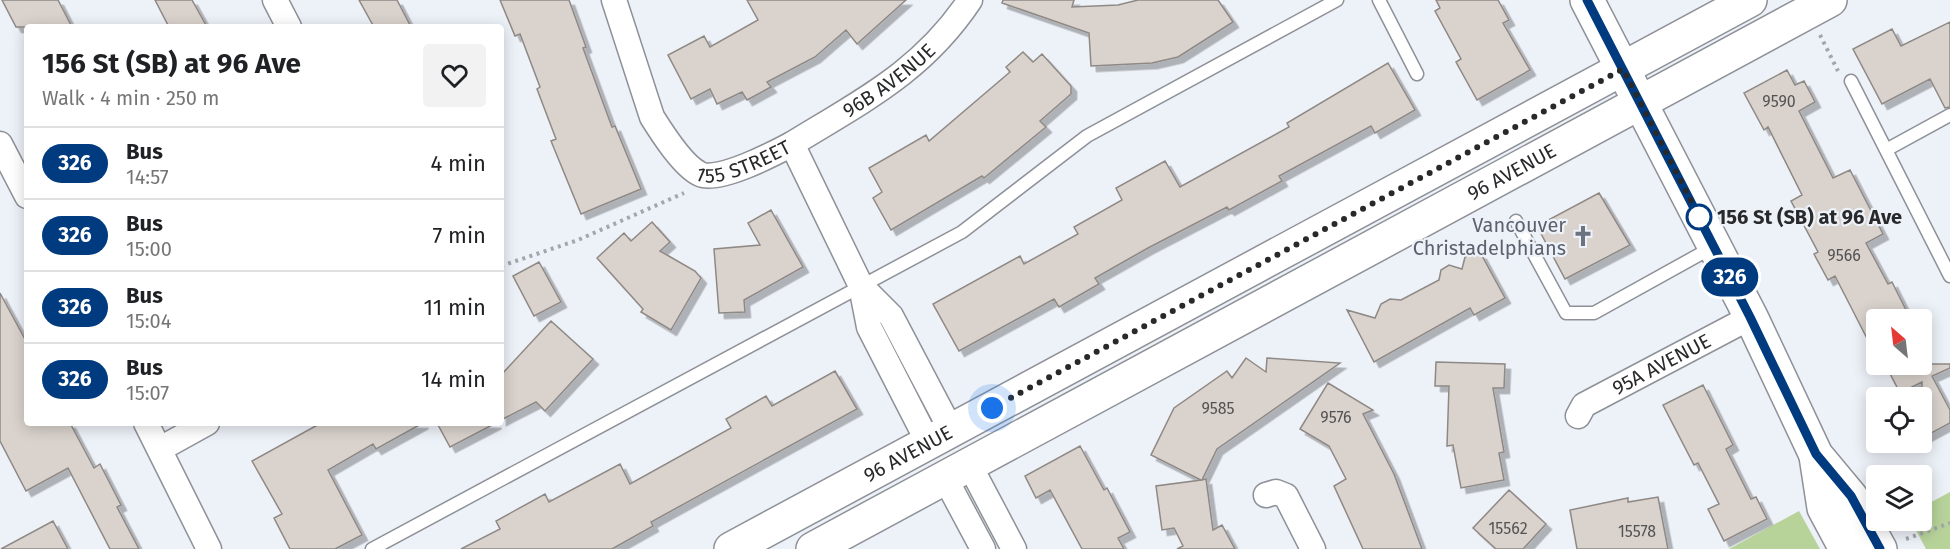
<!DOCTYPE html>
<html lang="en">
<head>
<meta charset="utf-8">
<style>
	:root { --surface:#fff; --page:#f2f2f2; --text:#202124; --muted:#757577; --line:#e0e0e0 }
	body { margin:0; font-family:"Fira Sans",sans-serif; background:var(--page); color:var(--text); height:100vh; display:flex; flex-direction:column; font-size:22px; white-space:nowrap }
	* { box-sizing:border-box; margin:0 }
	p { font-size:20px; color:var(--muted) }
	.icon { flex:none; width:33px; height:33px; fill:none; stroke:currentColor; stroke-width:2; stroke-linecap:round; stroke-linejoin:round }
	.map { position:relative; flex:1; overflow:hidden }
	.panel { position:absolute; left:24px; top:24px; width:480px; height:402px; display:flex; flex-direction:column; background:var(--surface); border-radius:6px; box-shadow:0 3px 15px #0003 }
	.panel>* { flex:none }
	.badge { padding:0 12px; border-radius:20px; font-size:21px; line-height:39px }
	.needle { width:39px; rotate:332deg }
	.buttons { position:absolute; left:1866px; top:309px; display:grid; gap:12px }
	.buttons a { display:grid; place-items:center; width:66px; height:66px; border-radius:6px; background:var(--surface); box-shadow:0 3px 15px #0003; font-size:30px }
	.you { position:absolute; width:30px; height:30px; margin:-15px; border:4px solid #fff; border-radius:50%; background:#1a73e8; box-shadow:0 0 0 9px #1a73e833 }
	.map>.badge { position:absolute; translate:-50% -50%; box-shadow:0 0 0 3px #fff }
	.round { display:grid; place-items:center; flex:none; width:63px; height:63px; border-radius:6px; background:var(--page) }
	.summary { display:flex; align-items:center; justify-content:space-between; height:102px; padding:0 18px }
	h1 { font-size:28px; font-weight:700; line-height:45px }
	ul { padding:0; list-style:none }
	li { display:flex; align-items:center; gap:18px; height:72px; padding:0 18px; border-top:2px solid var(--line) }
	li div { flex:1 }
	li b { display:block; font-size:22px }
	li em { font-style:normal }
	li .badge { min-width:66px; font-weight:700; text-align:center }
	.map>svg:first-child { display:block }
	.green { fill:#b7d39a }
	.building { fill:#d9d2cd; stroke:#8f8985; stroke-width:1.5; filter:url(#shadow) }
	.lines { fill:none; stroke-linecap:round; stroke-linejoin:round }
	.service-casing { stroke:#8e9198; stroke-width:15 }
	.minor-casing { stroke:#8e9198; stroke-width:27 }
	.secondary-casing { stroke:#8e9198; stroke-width:36 }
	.path { stroke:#a3a6ab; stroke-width:4; stroke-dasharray:3 4.5; stroke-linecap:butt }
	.service { stroke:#fff; stroke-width:12 }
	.minor { stroke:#fff; stroke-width:24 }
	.secondary { stroke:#fff; stroke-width:33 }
	.line-casing { stroke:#fff; stroke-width:14 }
	.line { stroke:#003b80; stroke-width:9 }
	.walk { stroke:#28292b; stroke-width:6; stroke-dasharray:0 10.8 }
	.stop-dot { fill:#fff; stroke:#003b80; stroke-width:3 }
	.labels { text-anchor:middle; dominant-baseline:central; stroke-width:4.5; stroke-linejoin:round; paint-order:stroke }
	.number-label { font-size:16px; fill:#545354 }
	.street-label { font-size:20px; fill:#28292b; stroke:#edf1f8 }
	.stop-label { font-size:20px; font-weight:bold; fill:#28292b; stroke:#edf1f8; text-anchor:start }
	.worship-label { font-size:20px; fill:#5b616d; stroke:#edf1f8; text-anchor:end }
</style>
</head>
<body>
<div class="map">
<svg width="1950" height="549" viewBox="0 0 1950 549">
	<defs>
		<filter id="shadow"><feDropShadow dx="5.5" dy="5.5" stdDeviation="0" flood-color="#0004"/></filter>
	</defs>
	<rect width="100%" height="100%" fill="#edf1f8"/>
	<path class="green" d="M1950,492V549H1926L1911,521L1922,520V507Z
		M1799,511L1820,549H1729Z"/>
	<path class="building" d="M2,0H58L72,27H16Z
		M155,0H192L207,27H169Z
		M359,0H397L411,27H374Z
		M500,0H569L586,47L583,48L612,127L615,126L641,189L581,214L551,141L556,139L537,89L540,87L520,34L515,36Z
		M747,0H906L857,44L846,30L815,57L767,82L771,87L747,100L742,92L717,104L710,89L691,99L668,55L704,36L710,47L758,20Z
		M1003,0H1074L1072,7L1118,5L1138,0H1218L1233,22L1178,57L1152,63L1091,66L1089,33L1002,3Z
		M1436,0H1498L1509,20L1503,23L1530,70L1477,100L1456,62L1461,59L1435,11L1440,8Z
		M1950,22V107L1945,108L1930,79L1882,104L1853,49L1892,29L1901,46Z
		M1023,52L1033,62L1042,54L1071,86V94L1040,121L1046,127L984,178L982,176L891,230L873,198L882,192L869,168L926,135L929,141L1010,72L1006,67Z
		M1388,63L1415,110L1375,133L1371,126L1279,176L1282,181L1229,210L1227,207L1148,248L1095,278L1099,284L1059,307L1054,299L959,351L933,304L1020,256L1024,264L1078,234L1074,227L1122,200L1116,188L1165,161L1180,187L1289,127L1287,123Z
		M1787,70L1795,85L1804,81L1815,102L1799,111L1833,178L1850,170L1883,234L1866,243L1888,284L1892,282L1911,320H1876V356L1835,276L1828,280L1814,254L1818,252L1791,201L1802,195L1768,127L1764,130L1744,93Z
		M1599,193L1630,245L1565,279L1537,226Z
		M771,210L803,267L744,300L745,312L719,313L714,249L760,245L748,223Z
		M652,222L670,242L660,251L695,271L701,278L671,330L641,312L643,309L597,258L624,233L631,241Z
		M1473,252L1481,254L1505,298L1474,315L1470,308L1374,362L1347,310L1375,318L1381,304L1390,299L1401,300L1439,280L1441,270L1449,265L1462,269L1465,257Z
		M539,262L561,302L534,316L513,276Z
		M0,293L27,343V423H70L94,468L100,464L121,505L117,507L139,549H110L68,468L26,491L0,441Z
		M551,321L593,359L545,411L536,402L501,420V375Z
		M1922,356L1926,364H1950V368L1932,376L1950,410V423L1922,438V382L1900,393L1885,364H1922Z
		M1246,358L1266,372L1267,358L1340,363L1217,449L1202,480L1206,479L1213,530L1222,525L1235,549H1177L1183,546L1174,528L1162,530L1156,486L1201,480L1151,455L1174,408L1227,371L1232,378Z
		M1436,362L1505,364L1504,388H1493L1504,452L1499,453L1504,480L1461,488L1453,445L1447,446L1449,386H1435Z
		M835,371L857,409L651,522L653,526L612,549H461L500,529L496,521L545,494L549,502L620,464L630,484L731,428L726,419L766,396L772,406Z
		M1328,383L1373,410L1363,414L1394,474L1422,549H1363L1334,486L1346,479L1329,446L1300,429Z
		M1703,385L1733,445L1726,449L1751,499L1756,497L1767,519L1724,541L1708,509L1719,504L1698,463L1694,465L1663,405Z
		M321,423H423L376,449L373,444L328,470L362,535L335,549H290L274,518L282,514L252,461Z
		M437,423H496L450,447Z
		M1080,446L1104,490L1107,488L1130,532L1118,538L1124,549H1082L1050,490L1036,498L1025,476Z
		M1509,490L1546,524L1523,549H1496L1473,528Z
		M1658,497L1668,549H1577L1570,510L1628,498V502Z
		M53,521L68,549H1Z"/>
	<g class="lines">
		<defs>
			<path id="service" d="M1379,0L1417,74
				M1851,81L1950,276
				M1886,150L1950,115
				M1516,221L1566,313H1594L1713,247
				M372,549L962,232L1087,136L1337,0"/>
			<g id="minor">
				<path d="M275,0L289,27"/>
				<path id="s1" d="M614,0L652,117C662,133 683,166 700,174C718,183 775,153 792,144L861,286L869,327L928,442"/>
				<path d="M0,144L27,196"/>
				<path id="s2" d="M792,144C862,101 923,71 970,0"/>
				<path d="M861,286L891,316L951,430"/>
				<path id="s3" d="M1578,416L1584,405L1751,317"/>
				<path d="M146,423L209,549"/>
				<path d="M160,449L207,423"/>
				<path d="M969,464L1014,549"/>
				<path d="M945,478L983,549"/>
				<path d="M1266,495L1276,492L1286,496L1313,549"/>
			</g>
			<g id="secondary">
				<path d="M1587,0L1751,317L1816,455L1851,497L1880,549"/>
				<path d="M1816,456L1824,508L1846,549"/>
				<path id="s4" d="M731,549L1750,0"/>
				<path id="s5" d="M813,549L1830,0"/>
			</g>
		</defs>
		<use href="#service" class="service-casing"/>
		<use href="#minor" class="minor-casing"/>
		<use href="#secondary" class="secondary-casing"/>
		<path class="path" d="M1820,35L1838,71
			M501,266L578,240L684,193
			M1906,539L1950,523"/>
		<use href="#service" class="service"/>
		<use href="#minor" class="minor"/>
		<use href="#secondary" class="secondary"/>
	</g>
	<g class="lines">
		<defs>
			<path id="line" d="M1587,0L1750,317L1816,454L1851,496L1880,549"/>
		</defs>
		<use href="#line" class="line-casing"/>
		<use href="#line" class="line"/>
		<path class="walk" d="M992,408L1623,69L1704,226L1699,217"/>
	</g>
	<defs>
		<symbol id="church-bare" viewBox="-9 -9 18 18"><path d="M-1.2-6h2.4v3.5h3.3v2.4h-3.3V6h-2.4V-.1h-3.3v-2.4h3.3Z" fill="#6b7280" stroke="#edf1f8" stroke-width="2.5" paint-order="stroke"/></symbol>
	</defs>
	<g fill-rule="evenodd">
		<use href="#church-bare" x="1568" y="221" width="30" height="30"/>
	</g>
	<circle class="stop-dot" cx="1699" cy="217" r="12"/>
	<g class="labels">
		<g class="number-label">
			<text x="1779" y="101">9590</text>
			<text x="1844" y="255">9566</text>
			<text x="1218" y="408">9585</text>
			<text x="1336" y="417">9576</text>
			<text x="1508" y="528">15562</text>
			<text x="1637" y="531">15578</text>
		</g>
		<g class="street-label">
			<text stroke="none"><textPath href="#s2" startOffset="116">96B AVENUE</textPath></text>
			<text stroke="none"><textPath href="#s1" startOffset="244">155 STREET</textPath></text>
			<text stroke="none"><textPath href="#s5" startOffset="794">96 AVENUE</textPath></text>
			<text stroke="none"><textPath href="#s3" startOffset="100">95A AVENUE</textPath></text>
			<text stroke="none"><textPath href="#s4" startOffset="201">96 AVENUE</textPath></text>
		</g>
		<g class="stop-label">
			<text x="1717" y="217">156 St (SB) at 96 Ave</text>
		</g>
		<g class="worship-label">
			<text x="1566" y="225">Vancouver<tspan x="1566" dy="23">Christadelphians</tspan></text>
		</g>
	</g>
</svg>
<div class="buttons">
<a><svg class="needle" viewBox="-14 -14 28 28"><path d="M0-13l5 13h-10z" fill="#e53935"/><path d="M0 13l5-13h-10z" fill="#757577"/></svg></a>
<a><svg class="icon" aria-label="locate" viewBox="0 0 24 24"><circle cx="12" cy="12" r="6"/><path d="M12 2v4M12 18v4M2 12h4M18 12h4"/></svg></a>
<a><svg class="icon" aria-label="layers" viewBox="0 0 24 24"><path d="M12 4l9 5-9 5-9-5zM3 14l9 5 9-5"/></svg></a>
</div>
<div class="you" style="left:992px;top:408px"></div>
<b class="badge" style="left:1730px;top:277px;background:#003b80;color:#fff">326</b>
<section class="panel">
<div class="summary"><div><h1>156 St (SB) at 96 Ave</h1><p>Walk · 4 min · 250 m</p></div><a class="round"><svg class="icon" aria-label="heart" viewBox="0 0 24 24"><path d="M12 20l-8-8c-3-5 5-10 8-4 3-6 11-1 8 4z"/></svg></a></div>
<ul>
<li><span class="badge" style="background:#003b80;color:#fff">326</span><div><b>Bus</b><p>14:57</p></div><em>4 min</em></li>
<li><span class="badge" style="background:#003b80;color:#fff">326</span><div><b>Bus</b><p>15:00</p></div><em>7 min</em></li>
<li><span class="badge" style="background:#003b80;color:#fff">326</span><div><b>Bus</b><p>15:04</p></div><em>11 min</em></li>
<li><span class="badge" style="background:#003b80;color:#fff">326</span><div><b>Bus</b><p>15:07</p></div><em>14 min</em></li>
</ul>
</section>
</div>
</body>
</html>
